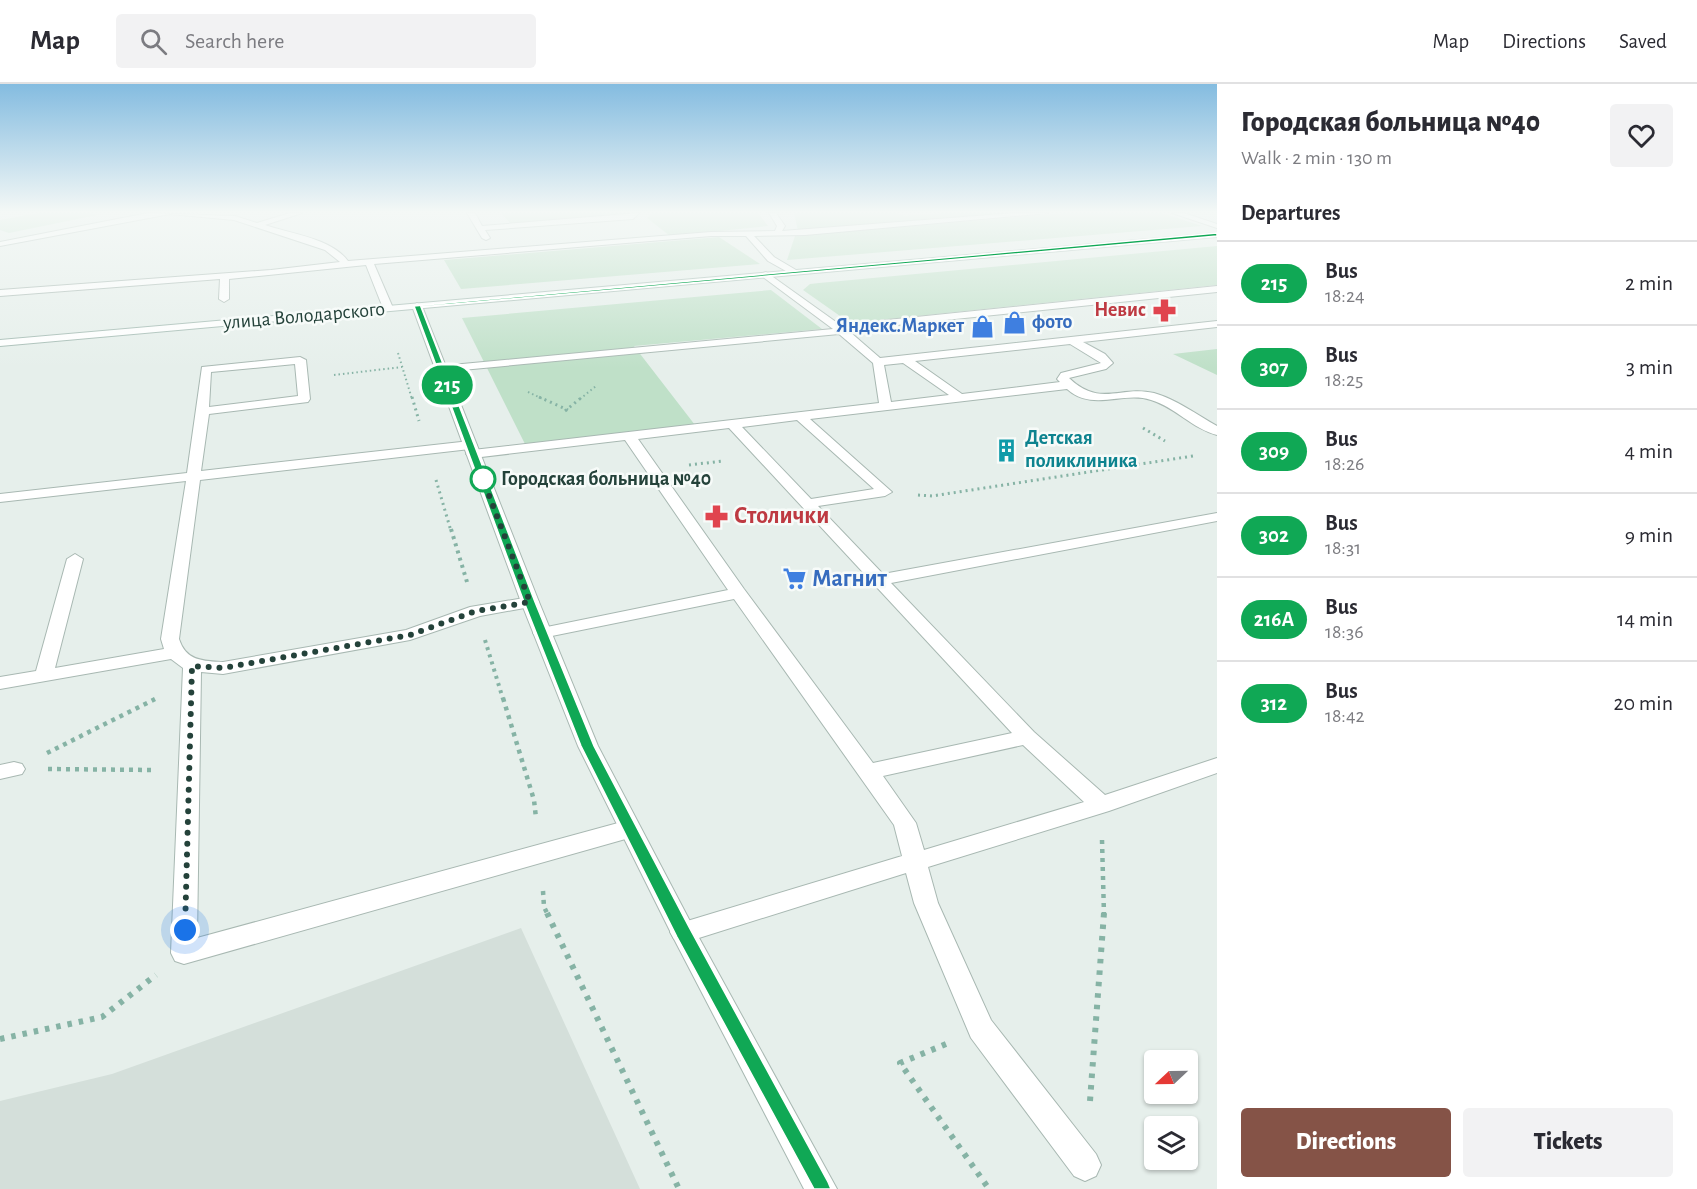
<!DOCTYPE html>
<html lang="en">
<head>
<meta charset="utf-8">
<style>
	:root { --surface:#fff; --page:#f2f2f3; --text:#2b2b33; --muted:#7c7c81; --line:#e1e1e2; --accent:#855347 }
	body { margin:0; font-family:"Alegreya Sans",sans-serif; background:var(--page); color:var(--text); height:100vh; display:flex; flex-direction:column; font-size:22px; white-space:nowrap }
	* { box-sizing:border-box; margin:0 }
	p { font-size:20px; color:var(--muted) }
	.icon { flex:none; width:33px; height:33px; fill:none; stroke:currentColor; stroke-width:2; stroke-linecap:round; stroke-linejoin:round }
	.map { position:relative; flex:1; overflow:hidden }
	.details { display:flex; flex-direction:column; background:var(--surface); width:480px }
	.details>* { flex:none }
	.badge { padding:0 12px; border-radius:20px; font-size:21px; line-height:39px }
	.needle { width:39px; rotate:248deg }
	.controls { position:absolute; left:1144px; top:966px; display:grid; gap:12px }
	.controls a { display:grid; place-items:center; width:54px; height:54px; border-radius:6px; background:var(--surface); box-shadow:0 2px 4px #0004; font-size:30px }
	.you { position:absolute; width:30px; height:30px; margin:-15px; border:4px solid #fff; border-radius:50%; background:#1a73e8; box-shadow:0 0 0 9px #1a73e833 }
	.map>.badge { position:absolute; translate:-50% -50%; box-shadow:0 0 0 3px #fff }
	h2 { padding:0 24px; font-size:22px; line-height:54px }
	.round { display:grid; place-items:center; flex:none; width:63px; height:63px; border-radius:6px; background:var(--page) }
	.head { display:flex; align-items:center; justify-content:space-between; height:102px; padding:0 24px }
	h1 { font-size:28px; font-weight:800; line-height:45px }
	.primary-button { display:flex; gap:12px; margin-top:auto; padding:12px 24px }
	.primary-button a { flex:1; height:69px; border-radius:6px; background:var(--accent); color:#fff; font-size:24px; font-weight:800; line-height:69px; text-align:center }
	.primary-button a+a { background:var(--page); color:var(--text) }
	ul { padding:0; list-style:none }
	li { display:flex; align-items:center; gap:18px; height:84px; padding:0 24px; border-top:2px solid var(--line) }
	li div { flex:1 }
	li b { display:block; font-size:22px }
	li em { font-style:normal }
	li .badge { min-width:66px; font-weight:700; text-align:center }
	header { display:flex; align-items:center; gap:36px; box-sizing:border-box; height:84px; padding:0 30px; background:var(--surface); border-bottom:2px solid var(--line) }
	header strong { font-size:28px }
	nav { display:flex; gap:33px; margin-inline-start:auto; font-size:21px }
	.search { width:420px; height:54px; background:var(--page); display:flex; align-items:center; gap:15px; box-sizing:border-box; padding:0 21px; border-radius:6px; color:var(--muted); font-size:22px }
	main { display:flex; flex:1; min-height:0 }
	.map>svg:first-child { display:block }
	.built { fill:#d4dfda }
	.green { fill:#bfe0c8 }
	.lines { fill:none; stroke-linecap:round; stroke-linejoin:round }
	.lane-casing { stroke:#a8b8b2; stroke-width:2 }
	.street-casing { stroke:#a8b8b2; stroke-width:2 }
	.secondary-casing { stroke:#a4bbb3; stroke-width:2 }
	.path-far4 { stroke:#86b3a5; stroke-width:2; stroke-dasharray:1.5 3; stroke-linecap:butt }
	.path-far3 { stroke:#86b3a5; stroke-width:3; stroke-dasharray:2 4; stroke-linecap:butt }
	.path-far2 { stroke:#86b3a5; stroke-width:4; stroke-dasharray:3 4.5; stroke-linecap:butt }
	.path-far1 { stroke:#86b3a5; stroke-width:4.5; stroke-dasharray:4 5; stroke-linecap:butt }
	.path { stroke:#86b3a5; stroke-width:6; stroke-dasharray:4.5 7; stroke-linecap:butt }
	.lane { fill:#fff; fill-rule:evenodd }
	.street { fill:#fff; fill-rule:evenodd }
	.secondary { fill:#fff; fill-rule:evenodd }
	.line { fill:#10a855; stroke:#fff; stroke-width:1.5 }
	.walk { stroke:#24423a; stroke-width:6; stroke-dasharray:0 10.8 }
	.stop-dot { fill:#fff; stroke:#10a855; stroke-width:3 }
	.labels { text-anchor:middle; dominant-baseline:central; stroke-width:5; stroke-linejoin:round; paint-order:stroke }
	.far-health-label { font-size:20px; font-weight:bold; fill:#be3a42; stroke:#f7fbf9; text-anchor:end }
	.far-street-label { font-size:20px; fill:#24423a; stroke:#f7fbf9 }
	.far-shop-label { font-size:20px; font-weight:bold; fill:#366cbe; stroke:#f7fbf9; text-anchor:start }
	.far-culture-label { font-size:20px; font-weight:bold; fill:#0d838f; stroke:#f7fbf9; text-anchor:start }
	.far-stop-label { font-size:20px; font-weight:bold; fill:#24423a; stroke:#f7fbf9; text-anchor:start }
	.health-label { font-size:24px; font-weight:bold; fill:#be3a42; stroke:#f7fbf9; text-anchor:start }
	.shop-label { font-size:24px; font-weight:bold; fill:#366cbe; stroke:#f7fbf9; text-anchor:start }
</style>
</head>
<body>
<header>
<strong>Map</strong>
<div class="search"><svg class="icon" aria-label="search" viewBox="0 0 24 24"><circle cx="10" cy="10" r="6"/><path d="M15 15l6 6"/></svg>Search here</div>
<nav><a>Map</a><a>Directions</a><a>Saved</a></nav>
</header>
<main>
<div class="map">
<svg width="1217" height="1105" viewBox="0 0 1217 1105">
	<rect width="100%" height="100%" fill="#e6efeb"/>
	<path class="built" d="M521,844L640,1105H0V1017L112,990Z"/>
	<path class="green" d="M38,129H91L97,131L9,149L0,146V136Z
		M501,129H629L631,131L510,139Z
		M652,129H758L768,142L670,152L647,134Z
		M794,129H898L904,132L942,129H1011L798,147Z
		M1064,129H1162L1202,142L787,176L795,152Z
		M719,153L760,180L461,205L444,176Z
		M1217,162V201L850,239L803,206L810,200L819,199Z
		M771,206L822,245L634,262L695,341L525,360L462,234Z
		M1217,265V291L1173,270Z"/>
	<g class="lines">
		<defs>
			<path id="lane" d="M148,129L235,132L257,139L290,129H302L265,141C291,150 331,154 348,177L711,148L775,147L777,142L769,129H776L785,142L782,147L1015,129H1048L805,151L754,152L774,173L796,186V190L793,191L768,177L746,152H711L374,180L393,224L388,227L383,224L366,181L229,195V215L224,218L219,215L220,195L0,212V206L271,186L340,178L325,166L234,136L170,130L0,162V158Z
				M467,129H475L482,142L639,129L633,135L485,146L490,154L486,156L482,154Z
				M1172,129H1184L1217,140V144Z
				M766,188L843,243L887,236L1217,202V208L887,242L850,248L880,274L1217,237V243L1083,258L1105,270L1113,279L1106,285L1069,294C1101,324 1119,301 1154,309C1176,315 1197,331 1217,342V351C1193,345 1175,323 1151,316C1123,307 1092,328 1067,305L810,335L892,408L885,412L818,422L883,490L1217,429V437L891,499L1034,648L1105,711L1217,674V689L1109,727L928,783L938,819L991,936L1096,1070L1101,1081L1096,1092L1085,1097L1074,1092L971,954L914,819L906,789L683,859L674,855L670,848L674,841L902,772L894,741L734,515L542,554L536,553L533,549L536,545L542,544L728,506L625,356L473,374L466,370L473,366L879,319L873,279L839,250L441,288L435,285L441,282L833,245L763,193V189ZM1070,260L1101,279L1061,289L1057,295L1060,298L962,310L915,277ZM903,279L949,311L891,318L884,281ZM797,336L874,405L811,415L742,343ZM729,344L1012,649L873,679L744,505L638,355ZM1023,661L1084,718L924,766L916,739L883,692Z
				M300,273L306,276L310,315L308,318L209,330L201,387L470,357L477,361L470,365L200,396L179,555C186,577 203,577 223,578L406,546L470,523L530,513L536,514L539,518L536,522L530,523L480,532L410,556L223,590L201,588L197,854L629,736L637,739L640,745L637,751L629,754L184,880L175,877L171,869L183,584L171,575L0,605V593L36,587L67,475L75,470L83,475L55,584L164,565L161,555L186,397L0,418V410L187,389L202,283ZM295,280L298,312L209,323L211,288Z
				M14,678L22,680L25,685L22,690L0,695V681Z"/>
			<path id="street" d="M417,219L422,222L539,518L598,662L692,841L837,1105H804L674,855L578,662L521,518L412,222Z"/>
			<path id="secondary" d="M1217,149V153L0,262V256Z"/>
		</defs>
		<use href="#lane" class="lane-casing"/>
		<use href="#street" class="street-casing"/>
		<use href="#secondary" class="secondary-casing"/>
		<path class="path-far4" d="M398,269L412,315
			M334,291L402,283
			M528,308L543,315
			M580,315L596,302"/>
		<path class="path-far3" d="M412,313L419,337
			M539,313L568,326
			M565,327L582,313
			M1143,344L1165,357
			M689,381L723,377
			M436,396L451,447
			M918,411L932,412L1193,372"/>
		<path class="path-far2" d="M451,445L467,498
			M485,556L503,615"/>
		<path class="path-far1" d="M503,614L534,716L536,734
			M47,669L155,615
			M48,685L152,686
			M1102,756L1104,831
			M543,807L544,823L548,831"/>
		<path class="path" d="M547,829L679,1105
			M0,955L102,933L156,891
			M946,960L900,979L989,1105
			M1090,1017L1104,829"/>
		<use href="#lane" class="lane"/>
		<use href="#street" class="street"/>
		<use href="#secondary" class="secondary"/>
	</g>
	<linearGradient id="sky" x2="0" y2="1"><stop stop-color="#84bce0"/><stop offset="0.45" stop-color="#f4f8f6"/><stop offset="1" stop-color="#f4f8f6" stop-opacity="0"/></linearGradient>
	<rect width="1217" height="284" fill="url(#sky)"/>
	<path class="line" d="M1217,149V152L421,223L535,518L594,662L689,843L828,1098L831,1105H814L677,853L581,662L524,518L414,222Z"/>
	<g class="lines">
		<path class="walk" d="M185,846L192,582L223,584L410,551L476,527L530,518L480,388L483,395"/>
	</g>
	<defs>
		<symbol id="pharmacy-bare" viewBox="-9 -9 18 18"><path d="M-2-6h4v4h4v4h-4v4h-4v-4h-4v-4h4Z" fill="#e0444e" stroke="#f7fbf9" stroke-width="2.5" paint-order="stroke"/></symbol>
		<symbol id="shop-bare" viewBox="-9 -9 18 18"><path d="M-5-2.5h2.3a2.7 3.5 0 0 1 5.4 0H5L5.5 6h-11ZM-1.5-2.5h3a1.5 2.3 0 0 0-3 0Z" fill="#3f7fe0" stroke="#f7fbf9" stroke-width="2.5" paint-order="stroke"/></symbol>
		<symbol id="building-bare" viewBox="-9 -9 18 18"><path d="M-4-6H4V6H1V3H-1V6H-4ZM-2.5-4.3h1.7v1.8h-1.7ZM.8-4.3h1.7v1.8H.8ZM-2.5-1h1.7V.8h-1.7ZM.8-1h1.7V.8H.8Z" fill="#0f9aa8" stroke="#f7fbf9" stroke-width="2.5" paint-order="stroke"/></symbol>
		<symbol id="supermarket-bare" viewBox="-9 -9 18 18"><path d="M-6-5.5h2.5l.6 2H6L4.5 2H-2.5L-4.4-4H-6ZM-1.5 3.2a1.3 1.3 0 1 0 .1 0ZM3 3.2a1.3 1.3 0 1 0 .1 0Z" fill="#3f7fe0" stroke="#f7fbf9" stroke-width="2.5" paint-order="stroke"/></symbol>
	</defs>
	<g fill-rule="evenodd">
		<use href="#pharmacy-bare" x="1148" y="210" width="33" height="33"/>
		<use href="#shop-bare" x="998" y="222" width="33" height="33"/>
		<use href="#shop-bare" x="966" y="226" width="33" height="33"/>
		<use href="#building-bare" x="990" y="350" width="33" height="33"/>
		<use href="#pharmacy-bare" x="700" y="416" width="33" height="33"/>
		<use href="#supermarket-bare" x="778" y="478" width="33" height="33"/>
	</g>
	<circle class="stop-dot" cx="483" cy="395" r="12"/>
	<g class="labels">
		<g class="far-health-label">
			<text x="1146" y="226">Невис</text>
		</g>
		<g class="far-street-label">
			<text transform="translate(304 232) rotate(-5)">улица Володарского</text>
		</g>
		<g class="far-shop-label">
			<text x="1032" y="238">фото</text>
			<text x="964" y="242" text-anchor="end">Яндекс.Маркет</text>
		</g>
		<g class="far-culture-label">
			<text x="1025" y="354">Детская<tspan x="1025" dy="23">поликлиника</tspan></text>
		</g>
		<g class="far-stop-label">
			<text x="501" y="395">Городская больница №40</text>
		</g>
		<g class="health-label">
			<text x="734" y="432">Столички</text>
		</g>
		<g class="shop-label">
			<text x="812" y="495">Магнит</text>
		</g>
	</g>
</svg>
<div class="controls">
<a><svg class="needle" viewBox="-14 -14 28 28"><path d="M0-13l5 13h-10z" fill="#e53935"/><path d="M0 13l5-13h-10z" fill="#7c7c81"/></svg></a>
<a><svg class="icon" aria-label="layers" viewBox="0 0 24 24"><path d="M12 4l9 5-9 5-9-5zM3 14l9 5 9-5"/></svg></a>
</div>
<div class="you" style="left:185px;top:846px"></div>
<b class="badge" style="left:447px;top:301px;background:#10a855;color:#fff">215</b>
</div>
<section class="details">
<div class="head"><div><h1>Городская больница №40</h1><p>Walk · 2 min · 130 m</p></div><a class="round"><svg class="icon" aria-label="heart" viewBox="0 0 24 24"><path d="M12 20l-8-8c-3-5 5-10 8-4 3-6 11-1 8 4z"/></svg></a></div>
<h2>Departures</h2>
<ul>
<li><span class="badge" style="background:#10a855;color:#fff">215</span><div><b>Bus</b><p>18:24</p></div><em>2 min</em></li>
<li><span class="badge" style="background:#10a855;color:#fff">307</span><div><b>Bus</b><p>18:25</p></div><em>3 min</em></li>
<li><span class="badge" style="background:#10a855;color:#fff">309</span><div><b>Bus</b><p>18:26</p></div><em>4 min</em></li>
<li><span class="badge" style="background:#10a855;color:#fff">302</span><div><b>Bus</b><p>18:31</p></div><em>9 min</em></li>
<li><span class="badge" style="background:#10a855;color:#fff">216А</span><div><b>Bus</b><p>18:36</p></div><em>14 min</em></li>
<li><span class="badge" style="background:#10a855;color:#fff">312</span><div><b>Bus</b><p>18:42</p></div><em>20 min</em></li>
</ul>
<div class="primary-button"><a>Directions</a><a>Tickets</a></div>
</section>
</main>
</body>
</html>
